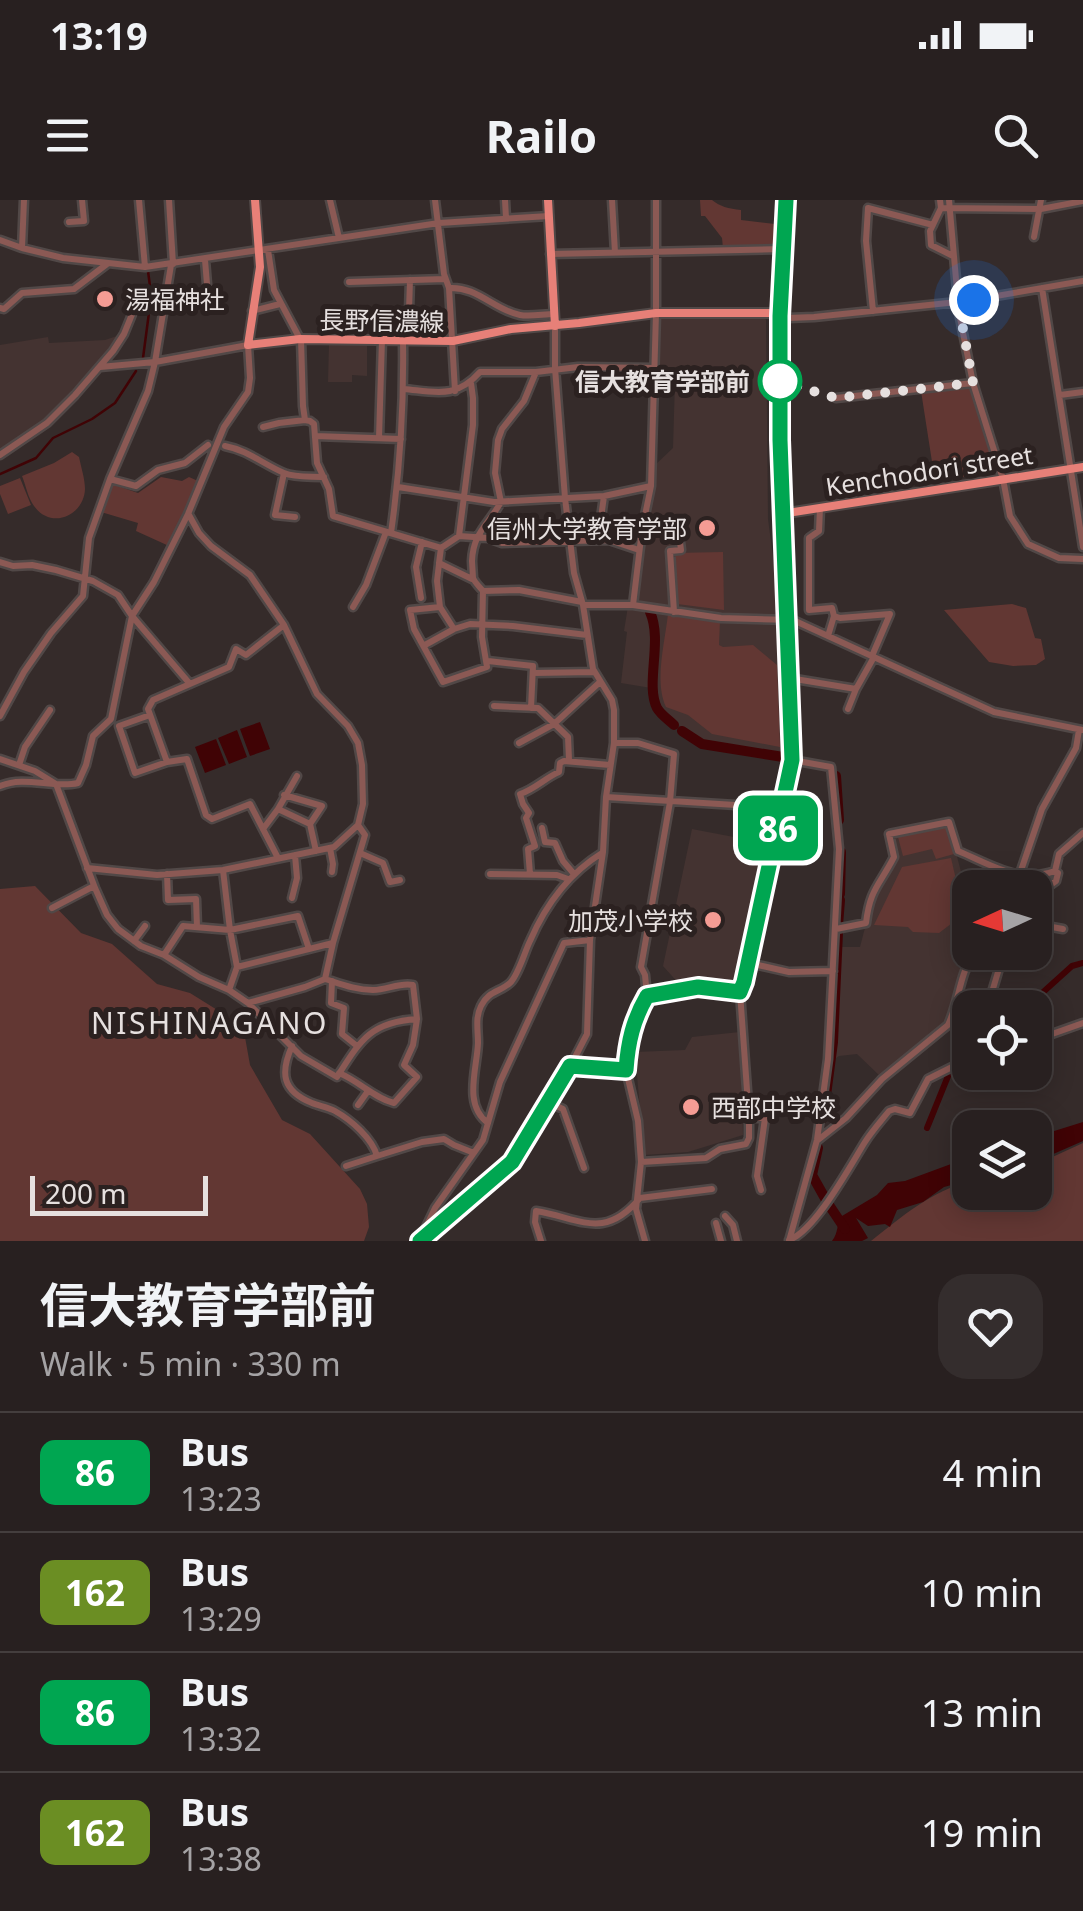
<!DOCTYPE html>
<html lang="en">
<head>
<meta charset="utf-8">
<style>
	:root { --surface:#282020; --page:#342d2d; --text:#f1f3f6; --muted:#a5a3a5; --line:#443e3e }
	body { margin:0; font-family:"Noto Sans","Noto Sans JP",sans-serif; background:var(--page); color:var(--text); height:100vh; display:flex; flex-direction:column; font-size:38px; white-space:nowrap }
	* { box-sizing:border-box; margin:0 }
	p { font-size:32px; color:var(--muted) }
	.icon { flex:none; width:55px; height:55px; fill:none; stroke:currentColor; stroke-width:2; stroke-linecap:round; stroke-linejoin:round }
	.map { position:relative; height:1041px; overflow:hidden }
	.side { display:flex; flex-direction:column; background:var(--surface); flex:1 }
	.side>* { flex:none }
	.badge { padding:0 20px; border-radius:15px; font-size:35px; line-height:65px }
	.needle { width:65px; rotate:266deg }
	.fabs { position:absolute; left:952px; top:670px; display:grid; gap:20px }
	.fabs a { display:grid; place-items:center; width:100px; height:100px; border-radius:20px; background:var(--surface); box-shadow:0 5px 25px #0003,0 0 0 2px var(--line); font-size:50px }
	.scale { position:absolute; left:30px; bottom:25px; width:178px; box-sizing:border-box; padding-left:10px; border:5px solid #e6e0df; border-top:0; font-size:28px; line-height:35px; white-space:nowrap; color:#e6e0df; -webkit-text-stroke:8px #2b2120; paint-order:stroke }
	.you { position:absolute; width:50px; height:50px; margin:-25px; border:8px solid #fff; border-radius:50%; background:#1a73e8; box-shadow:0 0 0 15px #1a73e833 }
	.map>.badge { position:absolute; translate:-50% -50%; box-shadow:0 0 0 5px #fff }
	.round { display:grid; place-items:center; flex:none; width:105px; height:105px; border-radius:30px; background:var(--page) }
	.head { display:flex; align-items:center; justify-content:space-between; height:170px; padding:0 40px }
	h1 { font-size:48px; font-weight:700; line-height:75px }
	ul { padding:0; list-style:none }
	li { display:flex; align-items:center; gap:30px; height:120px; padding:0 40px; border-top:2px solid var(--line) }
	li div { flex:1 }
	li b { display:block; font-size:38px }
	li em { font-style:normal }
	li .badge { min-width:110px; font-weight:700; text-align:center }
	.status { display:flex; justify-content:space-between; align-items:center; height:70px; padding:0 50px; background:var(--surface); direction:ltr }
	.status svg { height:28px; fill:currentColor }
	header { display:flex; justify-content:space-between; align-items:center; height:130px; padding:0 40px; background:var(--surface); font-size:45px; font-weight:700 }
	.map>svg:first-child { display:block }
	.built { fill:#443331 }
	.green { fill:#623733 }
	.water { fill:#400305 }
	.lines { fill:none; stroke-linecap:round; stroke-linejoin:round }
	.stream { stroke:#400305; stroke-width:2.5 }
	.canal { stroke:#400305; stroke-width:6 }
	.river { stroke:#400305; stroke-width:10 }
	.minor-casing { stroke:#514847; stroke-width:11 }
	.major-casing { stroke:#514847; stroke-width:12 }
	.highway-casing { stroke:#514847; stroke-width:14 }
	.minor { stroke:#8b5954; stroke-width:6 }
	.major { stroke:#e78078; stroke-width:8 }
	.highway { stroke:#fd9a91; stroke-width:9 }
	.line-casing { stroke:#fff; stroke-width:22 }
	.line { stroke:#00a651; stroke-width:15 }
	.walk { stroke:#e6e0df; stroke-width:10; stroke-dasharray:0 18 }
	.poi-dot { fill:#f59c94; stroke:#2b2120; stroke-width:4 }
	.stop-dot { fill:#fff; stroke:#00a651; stroke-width:5 }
	.labels { text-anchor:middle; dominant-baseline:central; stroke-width:10; stroke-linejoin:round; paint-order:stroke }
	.poi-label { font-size:25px; fill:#e6e0df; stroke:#2b2120; text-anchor:start }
	.street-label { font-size:25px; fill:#e6e0df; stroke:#2b2120 }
	.stop-label { font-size:25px; font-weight:bold; fill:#e6e0df; stroke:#2b2120; text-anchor:end }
	.quarter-label { font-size:30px; letter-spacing:2.5px; fill:#e6e0df; stroke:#2b2120 }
</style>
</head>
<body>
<div class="status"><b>13:19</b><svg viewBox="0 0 49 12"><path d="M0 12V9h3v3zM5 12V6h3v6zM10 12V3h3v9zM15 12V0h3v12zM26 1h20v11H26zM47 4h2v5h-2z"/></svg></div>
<header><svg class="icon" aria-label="menu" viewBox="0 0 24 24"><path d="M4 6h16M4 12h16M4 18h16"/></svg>Railo<svg class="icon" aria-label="search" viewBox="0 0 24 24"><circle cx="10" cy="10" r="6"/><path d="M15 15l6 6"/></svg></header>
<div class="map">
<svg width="1083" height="1041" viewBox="0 0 1083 1041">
	<rect width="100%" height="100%" fill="#352b2a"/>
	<path class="built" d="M764,116L766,120L768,319L781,418L784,555L704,543L652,506L651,488L621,483L627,432L624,431L628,406H633L654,266L673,248L675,181L657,180V117Z
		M120,135L109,151L46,218L0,249V145L48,137L49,143L105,140Z
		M367,142V176L352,175V182H328L329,143Z
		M946,624L949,626L970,706V717L963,728L970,753L954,791L950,816L940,830L881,877L857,854L839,856L833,860L839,747H860L875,689L895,663L893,637Z
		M692,629L770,644L741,778L735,785L731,787L705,782L681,786L663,766Z
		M740,832L743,935L688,952L644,955L635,852L685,850L692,837Z"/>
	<path class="green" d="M700,0H712C719,6 729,9 741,10V20L775,24L774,46L723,48L722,38L705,16H701Z
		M967,187L972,191L994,267L991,273L935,281L921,191Z
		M72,252L79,257C81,267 85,279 85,289C84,316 51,330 34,306C28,298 26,286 22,276L54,263Z
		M161,277L182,281L189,277L198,281L169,346L136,331L138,323L101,312L109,283L138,293Z
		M20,278L31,305L8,314L0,294V286Z
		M723,352L724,410L677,404L675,353Z
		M1012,404L1026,408L1035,438L1041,439L1045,459L1036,465L1013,466L989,462L944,410Z
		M668,414L720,420L719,445L723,447L753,445L777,465L780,547L712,534L688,515L666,507C654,482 665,442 668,414Z
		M948,626L954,654L936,659L932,649L903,656L898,637Z
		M951,658L964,714L939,733L913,732L908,727L874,725L902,667Z
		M35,686L81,733L112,744L157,784L190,793L243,826L250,865L282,920L310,934L360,989L367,1004L369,1027L364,1041H0V689Z
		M1083,943V1041H871C901,1017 932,991 970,981V992H1035V965Z"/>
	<path class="water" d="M260,522L270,549L250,556L240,529Z
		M237,530L247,557L229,564L218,538Z
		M216,539L226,565L205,573L195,547Z
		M1083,922V941L1035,962V937Z
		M970,957V980L944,987L923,1002L897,1010L890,1027L885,1024L868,1026L856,1018L868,1038L862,1041H832C839,1032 836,1024 842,1016L877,995L888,983L905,981Z"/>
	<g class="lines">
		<path class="stream" d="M148,71L151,94
			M143,158L150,105
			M0,274L36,258L53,238L92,219L115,203L136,171"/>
		<path class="canal" d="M1030,795L1041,794L1072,766L1083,763
			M992,808L996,797
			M927,928L959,849L970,837"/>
		<path class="river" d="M650,412C663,441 645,484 657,508C661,515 669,520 674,525
			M682,531L702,544L783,557
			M836,576L839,620
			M840,694L841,652
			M838,725L840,700
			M823,918L833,842L838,732
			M818,948L812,975L826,1000
			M829,1005L845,1029"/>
		<defs>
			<path id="minor" d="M139,0L145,67
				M169,0L173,64
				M330,0L339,38
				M435,0L444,74L449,88L455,191
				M505,0L506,18
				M612,0L615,53
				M656,0V113L651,286L642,330L633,405L721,418L793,420L994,512L1083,530
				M940,0L941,8L930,31L931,45L953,56
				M949,0L959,113L973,183L1003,279L1010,316L1028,344L1059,358L1083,359
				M941,8L1041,9L1083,1
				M69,22L84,21L82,0
				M1034,37L1041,0
				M0,40L22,48L63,58L145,67L439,23L549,16
				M22,48L24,0
				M268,50L274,90L300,139
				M550,54L783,49
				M205,60L209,108
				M349,82L445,79
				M449,88C477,86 494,110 520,115C530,117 544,114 554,114
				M1042,88L1083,347
				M0,108L4,109L22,93L74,89L107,64
				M252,111L280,104
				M873,111L866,41L868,8L933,25
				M780,116L788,118L814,117L967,101L1083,81
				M555,126V168L565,298L574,373L583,405L593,469L612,500L614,510V543L606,597L603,652L590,740L587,834L571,865
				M301,139L303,206L305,220L310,221L314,224L317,263L329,289L333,316L441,348L459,336L488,338L502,343L609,340L639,350
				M408,141L410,80
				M536,172L524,201L502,229L498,240L495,273L501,302C488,325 473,333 472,361C472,362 473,377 473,378C475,383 480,387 483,391L519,390L582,402
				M404,189C436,192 456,199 480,172H536L578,167L655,168
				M1060,195L1083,192
				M836,198L973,183
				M263,227L279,223L305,220
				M315,236L401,239
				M379,238L382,139
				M225,246C247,250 263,264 284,273C296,278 311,276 324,277
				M0,255L47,223L75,195L113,151L124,134L135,107L167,93
				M284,273L275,315L295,317
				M110,279L136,286L158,270L185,263L208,245
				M398,287L494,302L604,296L651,286
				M820,308L819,331L809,338V410L832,408L834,416
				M391,333C400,269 404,205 403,141
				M459,336L473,225V198L471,183
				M598,340L604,296
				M441,348L439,363L472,379
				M0,362L13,366L32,365L56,370L93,381L118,395L132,416L190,484
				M439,364L437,381L440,407
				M421,398L416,367L422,342
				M583,405H633
				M353,407L366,385L386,332
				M674,412L670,351L681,350L680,342
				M454,429L440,407L410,410L414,429L443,482L487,467L482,437L483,391
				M828,436L834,416L840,418L890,414L872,456
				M425,445L454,429L470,424L513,426L587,435
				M488,461L533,466L531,508
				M533,473L594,472
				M789,478L856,489
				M494,506L538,508L568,537L569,560
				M848,509L856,489L874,457
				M150,515L119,526L135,573L167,562
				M0,516L24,472L51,433L83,396L89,338L110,279L148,191L155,162L171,65
				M519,543L554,524L600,482
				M614,543H638L674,554L670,602L641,767L645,775L647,796
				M0,559L35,571L56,584L95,688L107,715L118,729L141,746L164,755L199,777L229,790L248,803L301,856L337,877C360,841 370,822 417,819L413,785C400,782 387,790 373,790C356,790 341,784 325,779L305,787L248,803
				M19,565L25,547L50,510
				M0,586C25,575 53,589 78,583L86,565L93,536L111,519L132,416L154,382L188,314L224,227L248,192L250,178L248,145L155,162L100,167
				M284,595L322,606L310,624
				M606,597L783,608
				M278,609L297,576
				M542,628L545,642L555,643L563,661L574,674
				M263,629L278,609L310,624L316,651
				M330,648L333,664L332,672
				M360,653L383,663L390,682L400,680
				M278,658L250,604L212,619L206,615L187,559L167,562L148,509L153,500L229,467L236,449L246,455L284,425
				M87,668L157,675L223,670L334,647L358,625L363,604L362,565L358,543L348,526L317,494L284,425L250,375L211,346L199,333L189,315
				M223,670L230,730L237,767L229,790
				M167,674L168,700L196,699L197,727
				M490,674L557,675L568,679
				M530,674L528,649L535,646L526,618L529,613L523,604L520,594C535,589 545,578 559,572L560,563L564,561L610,565
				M1015,688L1042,609L1076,548L1079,530
				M1035,696L1056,681L1058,673L1055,671
				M292,698L297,678L295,655
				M52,708L94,686
				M1035,724L1063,729
				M836,729L866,723C870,689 879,686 894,657L889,634L949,622L958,651C992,665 1018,684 1055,671L1059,654L1083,633
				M134,741L145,726
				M164,755L183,726L230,730L298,716L309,749
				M749,763L789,772L833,771
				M237,767L333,743
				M325,779L333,743L365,635L358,625
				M332,781L331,803L344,808L342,834L357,846
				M989,802L1004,752
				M1035,840L1083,823
				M292,846C280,873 282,891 312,903C319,906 328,907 335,911C351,920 372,938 377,956L422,942L444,939L454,945L474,953
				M626,870L638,921L641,962L636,1009L645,1041
				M339,873C359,881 374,898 394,903L417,877L404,865L413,845L417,819
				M548,902L563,909L584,968
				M358,905L368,891
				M749,918H765L757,976L761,990
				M488,923C463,905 477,869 478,843C478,830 475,818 481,806C488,791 500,792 510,783C518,776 525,751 530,741C546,704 568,674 602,653
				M818,940L846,918L882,879L948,825C959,802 959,776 974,752
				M641,962L706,958L720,949L746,944L749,938V918L740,792
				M346,966L377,956
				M725,1016L733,1025L737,1041
				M716,1023L721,1041
				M425,1035V1029L435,1008L483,940L500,882L564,743L590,740
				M789,1040C815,1031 850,966 865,942C872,931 881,921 889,911L895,909L910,913L928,879L958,864L970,861
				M541,1041L535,1022L536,1011C580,1018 604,1041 640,998L712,989
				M789,1041L817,940L828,859L839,649L831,567L792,560"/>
			<path id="major" d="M255,0L260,67L248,145L300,139L453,141L511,129L579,123L656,113H773L780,116
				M548,0L555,126
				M781,314L1083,267"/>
			<path id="highway" d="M420,1041L512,962L571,866L626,870C628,842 633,820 647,796L698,787L740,792L744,782L792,560L780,240V116L786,0"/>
		</defs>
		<use href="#minor" class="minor-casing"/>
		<use href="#major" class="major-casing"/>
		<use href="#highway" class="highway-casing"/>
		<use href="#minor" class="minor"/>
		<use href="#major" class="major"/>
		<use href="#highway" class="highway"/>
	</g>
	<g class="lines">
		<defs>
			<path id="line" d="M420,1041L512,962L570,866L626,870C628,842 633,820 647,796L698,787L740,792L744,782L792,560L780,240V116L786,0"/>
		</defs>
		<use href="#line" class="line-casing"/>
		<use href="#line" class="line"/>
		<path class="walk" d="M780,181L836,198L973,183L958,102L974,100"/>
	</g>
	<g class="poi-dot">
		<circle cx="105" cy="99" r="10"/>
		<circle cx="707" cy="328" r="10"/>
		<circle cx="713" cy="720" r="10"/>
		<circle cx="691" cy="907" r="10"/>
	</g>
	<circle class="stop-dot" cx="780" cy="181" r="20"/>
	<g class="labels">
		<g class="poi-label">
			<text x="125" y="99">湯福神社</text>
			<text x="687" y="328" text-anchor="end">信州大学教育学部</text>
			<text x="693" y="720" text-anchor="end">加茂小学校</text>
			<text x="711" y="907">西部中学校</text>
		</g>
		<g class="street-label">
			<text transform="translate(382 120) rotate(1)">長野信濃線</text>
			<text transform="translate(929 270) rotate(-9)">Kenchodori street</text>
		</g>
		<g class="stop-label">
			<text x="750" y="181">信大教育学部前</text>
		</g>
		<g class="quarter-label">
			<text x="210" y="822">NISHINAGANO</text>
		</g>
	</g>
</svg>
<div class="fabs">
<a><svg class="needle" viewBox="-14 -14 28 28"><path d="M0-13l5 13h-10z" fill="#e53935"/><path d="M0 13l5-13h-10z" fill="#a5a3a5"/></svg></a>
<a><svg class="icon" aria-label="locate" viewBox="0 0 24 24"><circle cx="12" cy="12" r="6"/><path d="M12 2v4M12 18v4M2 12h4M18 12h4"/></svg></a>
<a><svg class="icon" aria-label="layers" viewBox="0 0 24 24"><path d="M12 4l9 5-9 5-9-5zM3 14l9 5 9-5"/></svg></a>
</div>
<div class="scale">200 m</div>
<div class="you" style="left:974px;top:100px"></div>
<b class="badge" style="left:778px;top:628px;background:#00a651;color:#fff">86</b>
</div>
<section class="side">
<div class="head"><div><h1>信大教育学部前</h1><p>Walk · 5 min · 330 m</p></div><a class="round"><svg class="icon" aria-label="heart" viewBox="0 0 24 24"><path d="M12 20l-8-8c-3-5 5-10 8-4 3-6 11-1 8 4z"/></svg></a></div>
<ul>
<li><span class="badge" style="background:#00a651;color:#fff">86</span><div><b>Bus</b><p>13:23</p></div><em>4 min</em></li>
<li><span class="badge" style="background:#6b8e23;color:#fff">162</span><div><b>Bus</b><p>13:29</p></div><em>10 min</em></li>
<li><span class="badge" style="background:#00a651;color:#fff">86</span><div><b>Bus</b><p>13:32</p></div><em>13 min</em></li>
<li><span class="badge" style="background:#6b8e23;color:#fff">162</span><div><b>Bus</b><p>13:38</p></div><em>19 min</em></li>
</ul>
</section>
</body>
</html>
